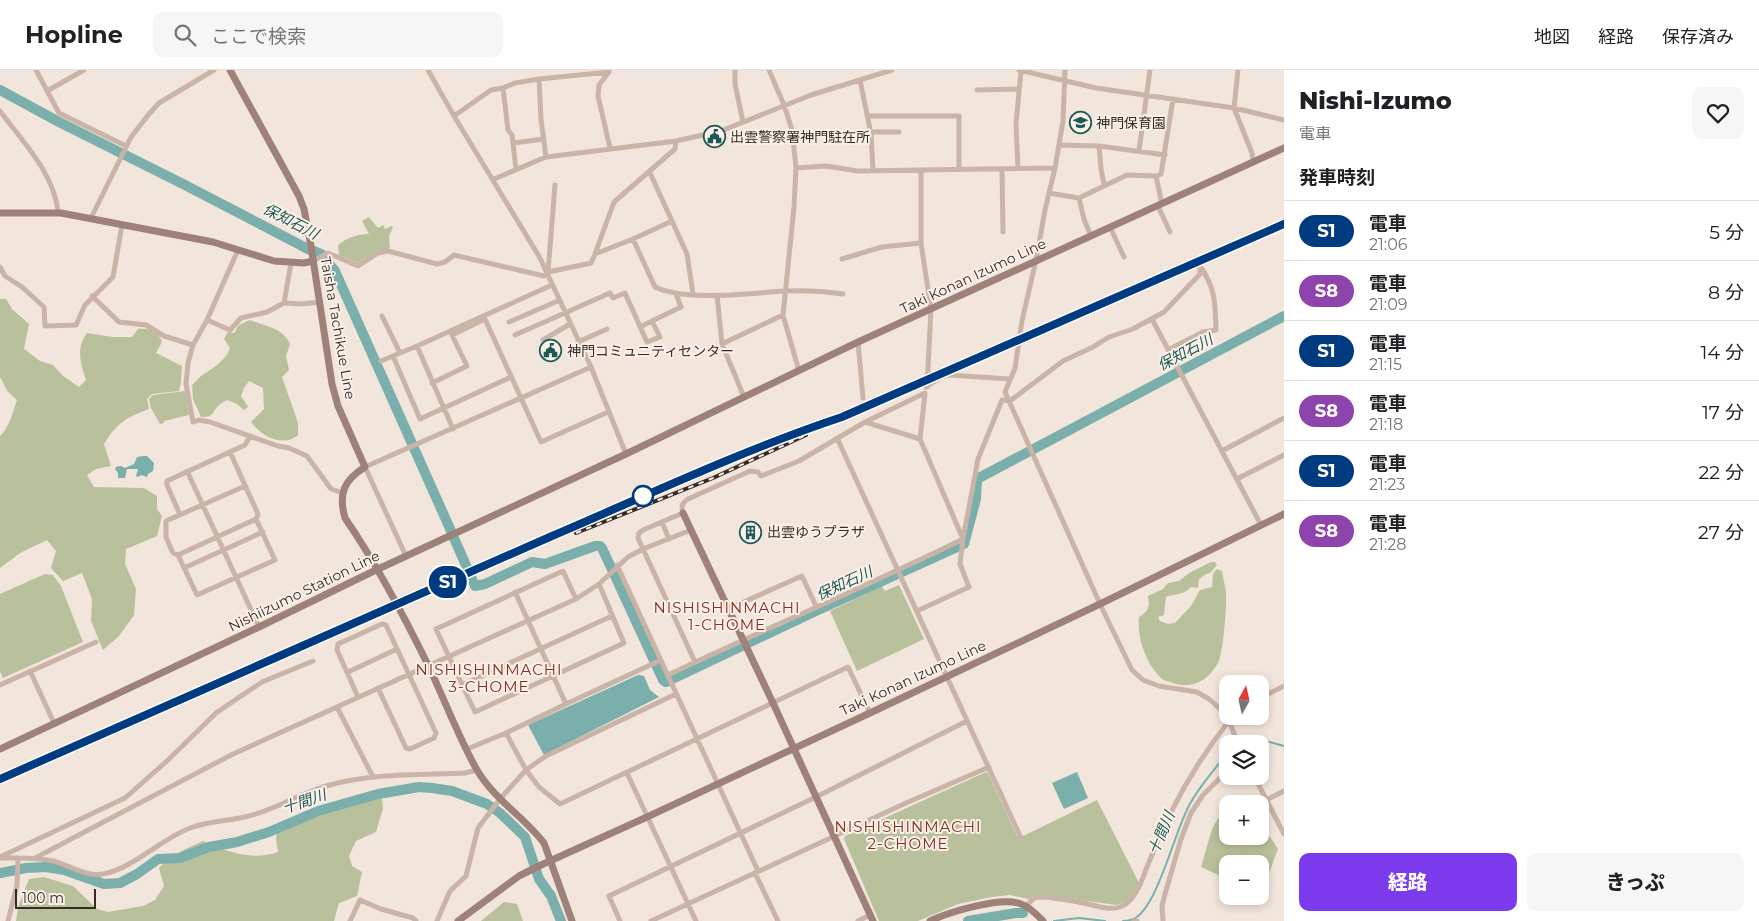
<!DOCTYPE html>
<html lang="ja">
<head>
<meta charset="utf-8">
<style>
	:root { --surface:#fff; --page:#f6f6f6; --text:#202124; --muted:#757577; --line:#e0e0e0; --accent:#7c3aed }
	body { margin:0; font-family:Montserrat,"Noto Sans JP",sans-serif; background:var(--page); color:var(--text); height:100vh; display:flex; flex-direction:column; font-size:19px; white-space:nowrap }
	* { box-sizing:border-box; margin:0 }
	p { font-size:16px; color:var(--muted) }
	.icon { flex:none; width:28px; height:28px; fill:none; stroke:currentColor; stroke-width:2; stroke-linecap:round; stroke-linejoin:round }
	.map { position:relative; flex:1; overflow:hidden }
	.details { display:flex; flex-direction:column; background:var(--surface); width:475px }
	.details>* { flex:none }
	.badge { padding:0 10px; border-radius:16px; font-size:18px; line-height:32px }
	.needle { width:32px; rotate:8deg }
	.fabs { position:absolute; left:1219px; top:605px; display:grid; gap:10px }
	.fabs a { display:grid; place-items:center; width:50px; height:50px; border-radius:10px; background:var(--surface); box-shadow:0 2px 8px #0003; font-size:25px }
	.scale { position:absolute; left:15px; bottom:12px; width:81px; box-sizing:border-box; padding-left:5px; border:2px solid #372b28; border-top:0; font-size:14px; line-height:18px; white-space:nowrap; color:#372b28; -webkit-text-stroke:4px #faf0e8; paint-order:stroke }
	.map>.badge { position:absolute; translate:-50% -50%; box-shadow:0 0 0 2px #fff }
	h2 { padding:0 15px; font-size:19px; line-height:45px }
	.round { display:grid; place-items:center; flex:none; width:52px; height:52px; border-radius:10px; background:var(--page) }
	.summary { display:flex; align-items:center; justify-content:space-between; height:85px; padding:0 15px }
	h1 { font-size:24px; font-weight:800; line-height:38px }
	.cta { display:flex; gap:10px; margin-top:auto; padding:10px 15px }
	.cta a { flex:1; height:58px; border-radius:10px; background:var(--accent); color:#fff; font-size:20px; font-weight:800; line-height:58px; text-align:center }
	.cta a+a { background:var(--page); color:var(--text) }
	ul { padding:0; list-style:none }
	li { display:flex; align-items:center; gap:15px; height:60px; padding:0 15px; border-top:1px solid var(--line) }
	li div { flex:1 }
	li b { display:block; font-size:19px }
	li em { font-style:normal }
	li .badge { min-width:55px; font-weight:700; text-align:center }
	header { display:flex; align-items:center; gap:30px; box-sizing:border-box; height:70px; padding:0 25px; background:var(--surface); border-bottom:1px solid var(--line) }
	header strong { font-size:24px }
	nav { display:flex; gap:28px; margin-inline-start:auto; font-size:18px }
	.search { width:350px; height:45px; background:var(--page); display:flex; align-items:center; gap:12px; box-sizing:border-box; padding:0 18px; border-radius:10px; color:var(--muted); font-size:19px }
	main { display:flex; flex:1; min-height:0 }
	.map>svg:first-child { display:block }
	.green { fill:#b8c19b }
	.water { fill:#7aafac }
	.lines { fill:none; stroke-linecap:round; stroke-linejoin:round }
	.stream { stroke:#7aafac; stroke-width:2 }
	.river { stroke:#7aafac; stroke-width:10 }
	.street { stroke:#cab4a7; stroke-width:5 }
	.secondary { stroke:#9e8279; stroke-width:7 }
	.rail-casing { stroke:#372b28; stroke-width:4 }
	.rail { stroke:#faf0e8; stroke-width:2; stroke-dasharray:5.5; stroke-linecap:butt }
	.line-casing { stroke:#fff; stroke-width:11 }
	.line { stroke:#003b80; stroke-width:8 }
	.stop-dot { fill:#fff; stroke:#003b80; stroke-width:2.5 }
	.labels { text-anchor:middle; dominant-baseline:central; stroke-width:4; stroke-linejoin:round; paint-order:stroke }
	.poi-label { font-size:14px; fill:#372b28; stroke:#faf0e8; text-anchor:start }
	.street-label { font-size:14px; fill:#372b28; stroke:#faf0e8 }
	.water-label { font-size:15px; font-style:italic; fill:#1d5956; stroke:#faf0e8 }
	.neighbourhood-label { font-size:15px; letter-spacing:1px; fill:#862e20; stroke:#faf0e8 }
</style>
</head>
<body>
<header>
<strong>Hopline</strong>
<div class="search"><svg class="icon" aria-label="search" viewBox="0 0 24 24"><circle cx="10" cy="10" r="6"/><path d="M15 15l6 6"/></svg>ここで検索</div>
<nav><a>地図</a><a>経路</a><a>保存済み</a></nav>
</header>
<main>
<div class="map">
<svg width="1284" height="851" viewBox="0 0 1284 851">
	<rect width="100%" height="100%" fill="#f2e5dc"/>
	<path class="green" d="M369,147L378,158L383,155L385,159L392,156L393,157L389,166L390,178L376,182L358,193L339,185L338,175C347,168 357,164 369,164L362,151Z
		M0,229H6L12,239L29,254L24,279L40,291L53,295L63,306L79,317L86,310C80,293 76,277 87,263L113,267H132L138,259C150,258 158,261 162,272L156,283L182,296L181,312L179,321L152,324L147,329L149,339C125,348 118,352 104,374L111,396L96,399L87,405L94,417L144,418L157,426V439L162,446L157,466L126,479L125,494L136,519L134,545L119,566L103,580L91,551L92,529L82,503L63,511L51,498L56,481L47,470L20,483L0,498V366C9,358 13,342 17,330L8,322L0,307Z
		M250,250C266,257 282,257 290,274L286,286L289,300L282,307L298,353V365C283,378 261,366 251,352L264,339L263,318L249,311L244,318L241,326L248,337L244,340L237,334L227,330C224,332 221,333 219,335C211,343 215,347 201,347L193,329L192,315L201,306L216,296L227,285L230,278L224,269L228,262L234,263L239,255Z
		M185,321L189,345L164,351V353L160,354L151,338L149,329L153,325Z
		M1211,492H1215L1217,495L1210,503L1206,504L1199,509L1198,518L1191,517C1184,525 1176,523 1166,527L1164,545L1158,547L1160,551L1168,554L1175,553L1191,536L1200,520L1212,517L1213,504L1217,499L1222,501C1223,509 1226,517 1226,524C1227,535 1223,585 1218,593C1207,612 1191,620 1170,612C1167,611 1162,610 1160,607C1145,592 1137,567 1139,547C1149,541 1150,536 1148,526L1163,519L1168,513L1179,511L1189,503Z
		M45,504L53,505L61,516L83,572L3,608L0,601V524Z
		M899,515L924,569L857,601L830,541L882,516L885,521Z
		M986,702L988,703L1017,766H1023L1097,730L1139,813C1133,823 1129,832 1117,835L1048,826H1035L1028,829L1010,825L992,827L958,834L918,851H879L844,769L845,766Z
		M373,722L382,729L383,738L376,762L356,771L349,786L352,796L362,802L357,826L339,833L334,851H16L18,837L29,809L44,807L73,816L97,839L108,842L143,836L155,830L164,816L159,798C170,785 188,778 203,771C228,782 251,791 278,782L276,768L279,754L319,736Z
		M1218,748H1227L1228,766H1260V761H1266L1278,779L1264,816L1260,818V794H1228L1227,809L1201,797L1212,759Z
		M504,832L517,834L523,851H481Z"/>
	<path class="water" d="M143,386H147L154,393L153,401L148,404L147,407L141,405L138,407L136,406L138,399H127L125,408H118V403L115,399L116,397L121,396L125,398L134,394L137,387Z
		M638,605L644,606L650,620L659,627L544,685L528,655Z
		M1077,702L1088,728L1064,739L1052,713Z"/>
	<g class="lines">
		<path class="stream" d="M1238,673C1253,666 1269,672 1284,676
			M1054,851L1079,848L1105,851
			M1123,851C1126,851 1131,850 1134,849C1159,835 1175,758 1191,732C1201,714 1216,698 1228,682"/>
		<path class="river" d="M0,20L59,52L183,114L308,179L321,184L335,201L451,461
			M454,468L475,516L485,514L532,492L545,494L595,476H600L602,478L663,610L666,612L818,540L964,474L976,429L977,409L1284,246
			M0,803L26,798L46,797L64,800L104,814L120,813L137,804L158,789L180,788L209,777L237,772L269,762L318,741L378,724L419,717L432,718L452,721L487,734L500,743L525,767L539,809L551,826L561,851
			M968,851L1016,843H1023"/>
		<path class="street" d="M36,0L59,43L126,76
			M428,0L454,46L540,188L591,297L626,384
			M735,0V14L743,52
			M769,0L784,35L792,60L796,98L794,137L783,245L799,301
			M1019,0L1096,18L1234,38L1284,50
			M1065,0L1063,51L1055,98L1045,140L1036,190L1022,251L1015,298L1005,322L1100,534L1132,600L1143,610L1159,616L1197,622L1209,629L1227,645L1238,674
			M1238,0L1234,38L1252,83L1253,93
			M609,2L599,15L598,26L610,78
			M539,9L541,49L546,87
			M860,10L871,64L873,100
			M503,18L508,60L512,65L516,99
			M977,20L1019,19
			M47,21L84,0
			M0,41C22,71 55,104 58,143
			M454,46L491,20L503,18L515,13L539,9L609,2
			M868,46H959V99
			M871,62H899
			M513,73L544,69
			M1059,75L1099,76L1165,85
			M1099,76L1101,99L1104,114
			M1139,81L1150,0
			M796,98L826,96L858,101L1055,98
			M1018,98L1016,54L1021,1
			M1002,99L1003,162
			M921,100V173L931,239L927,317
			M494,109L546,87L676,71L721,61L811,25L892,0
			M1049,123L1079,128L1127,105L1156,106
			M1079,128L1084,149L1091,166
			M1162,134L1156,106L1161,104L1173,29
			M1158,136L1170,162
			M91,148L131,67L149,44L159,33L214,0
			M672,151L687,184L693,224
			M1110,157L1124,187
			M633,169L672,151L650,103
			M238,180L207,250L193,275L188,293L186,314L193,352L199,350L210,352L278,376L289,378L307,386L331,419L343,423
			M595,184L614,132L675,79L676,71
			M842,189L882,177L921,173
			M313,191L328,183L358,196L378,183L388,181L437,194L445,192L454,185L544,206L548,202L591,193L595,184L633,169L655,217C687,232 749,223 785,221C805,220 824,221 843,224
			M0,197L5,206L22,217L44,237L45,256L76,255L85,235L113,207L122,155
			M548,202L555,115
			M717,225L722,274L744,327
			M92,226L119,252L146,255L164,266L193,275
			M284,233L301,234L320,232
			M382,246L400,283
			M1152,249L1261,455
			M207,250L230,260L241,248L267,242L284,233L291,193
			M652,251L681,237L676,224
			M509,252L560,230
			M515,265L610,223L613,228L625,223L647,272L660,267L652,251L640,257
			M543,270L570,254
			M578,272L607,259
			M858,272L863,328
			M722,274L783,245
			M417,276L552,215
			M1168,280L1203,262L1216,260C1215,233 1216,219 1200,196
			M393,286L420,349L511,307
			M381,291L417,276L453,359
			M432,313L467,296L452,265L485,249L541,372L608,342
			M926,317L940,308L948,305L1010,309
			M865,352L920,369
			M837,368L1021,768
			M1222,381L1284,348
			M230,382L258,444L256,449L275,490L197,525L178,485L173,483L166,467V451L245,416
			M187,401L259,557
			M1237,409L1284,385
			M180,445L167,415V411L245,375L250,366
			M662,452L669,469
			M691,460L643,479L638,468L639,463L643,460L683,443C681,436 682,433 688,429L750,401L758,402L761,406L799,391L865,352L925,323L920,369L963,469
			M178,485L256,449
			M406,486L365,397L591,297
			M617,495L758,801
			M184,498L263,462
			M515,522L566,634
			M576,529L563,501L436,559L475,642L624,573L599,514
			M728,539L802,506L816,536
			M917,541L969,517L960,494L963,469L978,389L1002,330L1010,331L1063,291L1093,277L1109,267L1133,259L1164,242L1200,204V196
			M30,601L54,653
			M348,602L397,579
			M668,605C766,558 866,517 963,469
			M0,615L96,572
			M462,615L612,546
			M358,627L337,580L338,574L382,554L386,555L436,663L434,668L410,679L406,678L378,618
			M1260,628L1284,616
			M337,637L373,707
			M506,663L526,700L539,717L560,734L848,597L870,643
			M467,679L506,663L566,634L661,590
			M627,703L696,851
			M1254,706L1284,764
			M1266,730L1284,721
			M0,787L125,728L168,690L216,643L262,612L313,591
			M0,788C17,788 36,787 53,791C69,795 86,807 103,804C132,799 161,769 190,758C209,751 230,751 249,746C277,739 302,722 330,715C373,703 421,705 465,703L477,700
			M35,788L231,685L576,529L599,514L628,487L643,479L695,592
			M755,803L778,851
			M1026,836L1033,829L1037,827C1052,827 1068,830 1083,833C1094,835 1109,841 1120,837C1135,832 1142,810 1147,797C1167,744 1194,695 1229,651
			M8,851L17,815L18,788
			M350,851L360,830L381,839L413,848L416,851
			M437,851L450,821L466,806L478,758L500,729L526,700L546,686L676,624
			M620,851L609,826L816,727L967,651
			M651,851L906,733L989,697
			M858,851L870,845
			M1134,851H1137
			M1163,851L1162,836L1165,824L1181,769L1191,743L1203,725L1228,700"/>
		<path class="secondary" d="M230,0L299,126L304,139L311,176L332,314L338,336L365,397C344,410 338,424 345,448C376,493 405,548 429,597C445,631 459,668 477,700C494,729 524,747 544,773L572,851
			M0,143H61L213,172L274,191L304,193L313,191
			M683,443L773,633L873,851
			M0,679L259,557L376,500L626,384L858,272L1284,78
			M458,851L519,806L541,795L647,747L870,643L1100,534L1284,444
			M930,851C949,842 1002,826 1021,834C1030,837 1037,845 1043,851"/>
		<defs>
			<path id="rail" d="M838,350L1284,154
				M576,463L713,408L806,365
				M0,710L173,634L396,533L624,434L794,363L842,347"/>
		</defs>
		<use href="#rail" class="rail-casing"/>
		<use href="#rail" class="rail"/>
	</g>
	<g class="lines">
		<defs>
			<path id="line" d="M0,709C184,629 368,546 552,466C648,425 743,380 842,347L1284,154"/>
		</defs>
		<use href="#line" class="line-casing"/>
		<use href="#line" class="line"/>
	</g>
	<defs>
		<symbol id="school-ring" viewBox="-11 -11 22 22"><circle r="9.5" fill="#faf0e8" stroke="#1d5956" stroke-width="1.5"/><path d="M0-5L7-2L0 1L-7-2ZM-4 1L0 2.5L4 1V4Q0 6-4 4Z" fill="#1d5956"/></symbol>
		<symbol id="civic-ring" viewBox="-11 -11 22 22"><circle r="9.5" fill="#faf0e8" stroke="#1d5956" stroke-width="1.5"/><path d="M-.6-6.5H3V-4.5H.6V-3L4-1V1h2V6H-6V1h2V-1L-.6-3ZM-1.2 2.5V6h2.4V2.5Z" fill="#1d5956"/></symbol>
		<symbol id="building-ring" viewBox="-11 -11 22 22"><circle r="9.5" fill="#faf0e8" stroke="#1d5956" stroke-width="1.5"/><path d="M-4-6H4V6H1V3H-1V6H-4ZM-2.5-4.3h1.7v1.8h-1.7ZM.8-4.3h1.7v1.8H.8ZM-2.5-1h1.7V.8h-1.7ZM.8-1h1.7V.8H.8Z" fill="#1d5956"/></symbol>
	</defs>
	<g fill-rule="evenodd">
		<use href="#school-ring" x="1068" y="40" width="25" height="25"/>
		<use href="#civic-ring" x="702" y="54" width="25" height="25"/>
		<use href="#civic-ring" x="538" y="268" width="25" height="25"/>
		<use href="#building-ring" x="738" y="450" width="25" height="25"/>
	</g>
	<circle class="stop-dot" cx="643" cy="426" r="10"/>
	<g class="labels">
		<g class="poi-label">
			<text x="1096" y="53">神門保育園</text>
			<text x="730" y="67">出雲警察署神門駐在所</text>
			<text x="567" y="281">神門コミュニティセンター</text>
			<text x="767" y="462">出雲ゆうプラザ</text>
		</g>
		<g class="street-label">
			<text transform="translate(973 206) rotate(-25)">Taki Konan Izumo Line</text>
			<text transform="translate(338 258) rotate(80)">Taisha Tachikue Line</text>
			<text transform="translate(304 521) rotate(-26)">Nishiizumo Station Line</text>
			<text transform="translate(913 608) rotate(-25)">Taki Konan Izumo Line</text>
		</g>
		<g class="water-label">
			<text transform="translate(291 151) rotate(27)">保知石川</text>
			<text transform="translate(1185 282) rotate(-28)">保知石川</text>
			<text transform="translate(844 513) rotate(-25)">保知石川</text>
			<text transform="translate(304 731) rotate(-19)">十間川</text>
			<text transform="translate(1161 763) rotate(-67)">十間川</text>
		</g>
		<g class="neighbourhood-label">
			<text x="727" y="537">NISHISHINMACHI<tspan x="727" dy="17">1-CHOME</tspan></text>
			<text x="489" y="599">NISHISHINMACHI<tspan x="489" dy="17">3-CHOME</tspan></text>
			<text x="908" y="756">NISHISHINMACHI<tspan x="908" dy="17">2-CHOME</tspan></text>
		</g>
	</g>
</svg>
<div class="fabs">
<a><svg class="needle" viewBox="-14 -14 28 28"><path d="M0-13l5 13h-10z" fill="#e53935"/><path d="M0 13l5-13h-10z" fill="#757577"/></svg></a>
<a><svg class="icon" aria-label="layers" viewBox="0 0 24 24"><path d="M12 4l9 5-9 5-9-5zM3 14l9 5 9-5"/></svg></a>
<a>+</a>
<a>−</a>
</div>
<div class="scale">100 m</div>
<b class="badge" style="left:448px;top:512px;background:#003b80;color:#fff">S1</b>
</div>
<section class="details">
<div class="summary"><div><h1>Nishi-Izumo</h1><p>電車</p></div><a class="round"><svg class="icon" aria-label="heart" viewBox="0 0 24 24"><path d="M12 20l-8-8c-3-5 5-10 8-4 3-6 11-1 8 4z"/></svg></a></div>
<h2>発車時刻</h2>
<ul>
<li><span class="badge" style="background:#003b80;color:#fff">S1</span><div><b>電車</b><p>21:06</p></div><em>5 分</em></li>
<li><span class="badge" style="background:#8e44ad;color:#fff">S8</span><div><b>電車</b><p>21:09</p></div><em>8 分</em></li>
<li><span class="badge" style="background:#003b80;color:#fff">S1</span><div><b>電車</b><p>21:15</p></div><em>14 分</em></li>
<li><span class="badge" style="background:#8e44ad;color:#fff">S8</span><div><b>電車</b><p>21:18</p></div><em>17 分</em></li>
<li><span class="badge" style="background:#003b80;color:#fff">S1</span><div><b>電車</b><p>21:23</p></div><em>22 分</em></li>
<li><span class="badge" style="background:#8e44ad;color:#fff">S8</span><div><b>電車</b><p>21:28</p></div><em>27 分</em></li>
</ul>
<div class="cta"><a>経路</a><a>きっぷ</a></div>
</section>
</main>
</body>
</html>
